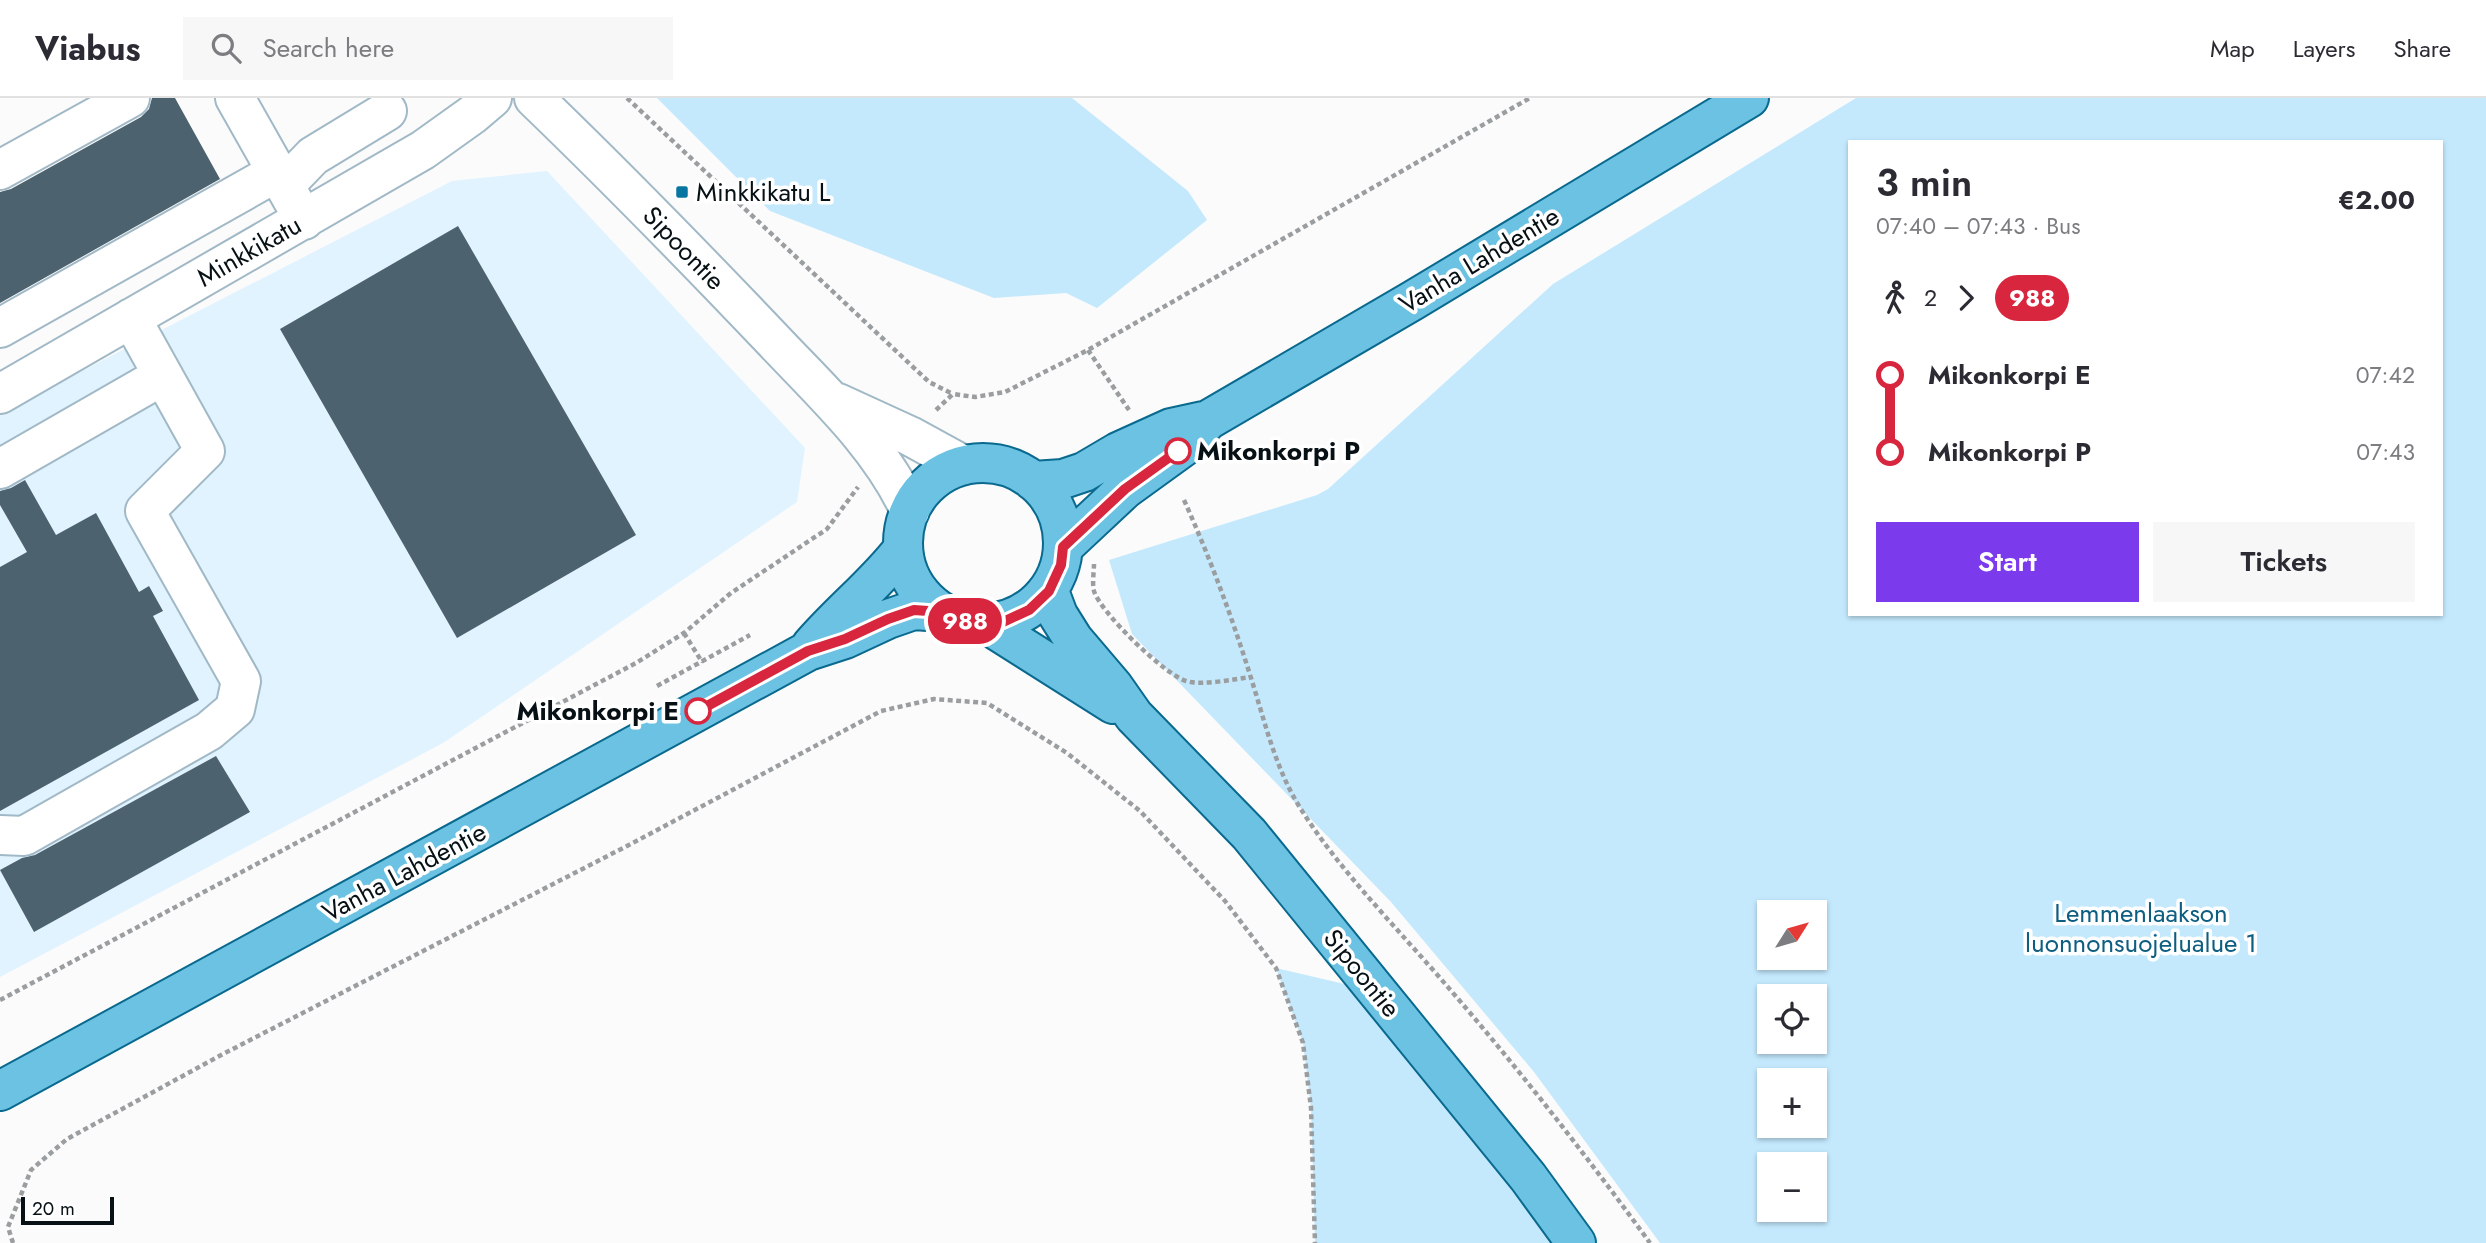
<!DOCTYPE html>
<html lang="en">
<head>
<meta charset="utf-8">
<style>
	:root { --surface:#fff; --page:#f7f7f7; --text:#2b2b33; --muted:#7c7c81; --line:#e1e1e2; --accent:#7c3aed }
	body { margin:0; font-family:Jost,sans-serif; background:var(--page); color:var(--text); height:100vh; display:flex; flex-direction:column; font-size:26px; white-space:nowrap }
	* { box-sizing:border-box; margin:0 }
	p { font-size:23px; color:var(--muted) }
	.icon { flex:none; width:38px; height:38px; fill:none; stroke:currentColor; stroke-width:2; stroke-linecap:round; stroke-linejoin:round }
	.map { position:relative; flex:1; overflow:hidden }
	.side { position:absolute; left:1848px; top:42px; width:595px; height:476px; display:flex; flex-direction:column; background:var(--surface); border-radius:0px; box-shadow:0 2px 5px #0004 }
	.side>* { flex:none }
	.badge { padding:0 14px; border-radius:23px; font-size:24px; line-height:46px }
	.needle { width:46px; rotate:53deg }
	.controls { position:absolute; left:1757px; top:802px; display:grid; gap:14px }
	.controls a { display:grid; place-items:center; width:70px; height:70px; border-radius:0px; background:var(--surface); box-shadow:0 2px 5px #0004; font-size:35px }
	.scale { position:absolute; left:21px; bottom:18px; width:93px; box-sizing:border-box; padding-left:7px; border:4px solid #071014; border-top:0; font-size:19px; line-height:24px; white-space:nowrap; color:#071014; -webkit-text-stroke:5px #fff; paint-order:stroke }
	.map>.badge { position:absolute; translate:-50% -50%; box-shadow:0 0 0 4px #fff }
	.legs { display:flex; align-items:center; gap:10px; height:77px; padding:0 28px; font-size:23px }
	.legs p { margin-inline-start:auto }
	.headline { display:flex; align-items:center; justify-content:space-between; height:119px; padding:0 28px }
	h1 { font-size:38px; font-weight:600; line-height:52px }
	.primary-button { display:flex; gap:14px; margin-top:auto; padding:14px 28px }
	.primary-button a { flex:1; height:80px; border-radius:0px; background:var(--accent); color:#fff; font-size:28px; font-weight:600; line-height:80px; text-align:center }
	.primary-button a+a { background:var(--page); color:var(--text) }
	ul { padding:0 28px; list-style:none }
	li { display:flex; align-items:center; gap:24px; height:77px; font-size:26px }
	li i { display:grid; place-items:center; width:10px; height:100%; margin:0 9px; background:currentColor }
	li i::after { content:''; width:18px; height:18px; margin:-9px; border:5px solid; border-radius:50%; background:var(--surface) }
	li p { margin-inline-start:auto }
	li:first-child i { background:linear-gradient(#0000 50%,currentColor 0) }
	li:last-child i { background:linear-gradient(currentColor 50%,#0000 0) }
	header { display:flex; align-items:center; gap:42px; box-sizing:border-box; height:98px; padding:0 35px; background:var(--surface); border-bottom:2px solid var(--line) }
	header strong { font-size:33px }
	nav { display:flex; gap:38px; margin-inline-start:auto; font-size:24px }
	.search { width:490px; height:63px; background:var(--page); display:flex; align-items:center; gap:18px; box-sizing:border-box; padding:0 24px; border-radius:0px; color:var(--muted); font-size:26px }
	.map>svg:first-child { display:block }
	.built { fill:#e0f3fe }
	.green { fill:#c4e9fd; fill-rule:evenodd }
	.building { fill:#4c626e }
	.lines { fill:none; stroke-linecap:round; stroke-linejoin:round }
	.minor-casing { stroke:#a1b9c6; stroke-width:42 }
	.major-casing { stroke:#09698e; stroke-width:42 }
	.path { stroke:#9b9ea0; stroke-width:4.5; stroke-dasharray:5 3.5; stroke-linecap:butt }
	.minor { stroke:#fff; stroke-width:38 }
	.major { stroke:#6cc2e2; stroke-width:38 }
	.line-1-casing { stroke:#fff; stroke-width:16 }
	.line-1 { stroke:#d7263d; stroke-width:10 }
	.poi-dot { fill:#0776a0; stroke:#fff; stroke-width:2.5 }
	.stop-1-dot { fill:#fff; stroke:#d7263d; stroke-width:3.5 }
	.labels { text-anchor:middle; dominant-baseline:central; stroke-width:7; stroke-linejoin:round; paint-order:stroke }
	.poi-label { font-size:26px; fill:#071014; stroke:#fff; text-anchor:start }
	.street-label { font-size:26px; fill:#071014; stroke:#fff }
	.stop-label { font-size:26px; font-weight:bold; fill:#071014; stroke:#fff; text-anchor:start }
	.park-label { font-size:26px; fill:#0d5e80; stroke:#fff }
</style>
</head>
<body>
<header>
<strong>Viabus</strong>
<div class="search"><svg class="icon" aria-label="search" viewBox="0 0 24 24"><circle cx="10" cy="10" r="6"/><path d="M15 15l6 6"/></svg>Search here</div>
<nav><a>Map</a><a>Layers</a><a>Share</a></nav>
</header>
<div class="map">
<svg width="2486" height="1145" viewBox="0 0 2486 1145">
	<rect width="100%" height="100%" fill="#fbfbfb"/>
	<path class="built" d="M547,73L805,350L797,404L443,645L0,879V315L452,83Z"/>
	<path class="green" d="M657,0H1072L1188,93L1207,122L1097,210L1066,195L994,200L770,113Z
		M1856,0H2486V1145H1660L1534,974L1391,804L1132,536L1109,462L1317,397L1328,391L1553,186ZM1850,44H2441V516H1850ZM1769,814H1815V859H1769ZM1769,898H1815V943H1769ZM1769,982H1815V1027H1769ZM1769,1066H1815V1111H1769Z
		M1276,870L1353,888L1576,1145H1315L1311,1010L1303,945Z"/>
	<path class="building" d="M152,0H175L220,81L0,205V94L11,91L141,19L149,11Z
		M458,128L636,437L457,540L280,231Z
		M25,382L56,437L96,415L139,494L149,488L163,513L153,518L199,602L0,713V469L27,454L0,407V393L11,390Z
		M216,658L250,714L34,834L0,772L22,760L35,757Z"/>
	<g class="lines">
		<defs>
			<path id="minor" d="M235,0L304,122
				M534,0C616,79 695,160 774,243C822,294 881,348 910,413
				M0,72L130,0
				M285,87L313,58L387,13
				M0,230L277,74
				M0,296L423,52L472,17L492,0
				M838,305L910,338L963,367
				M0,371L162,278
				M0,737L24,738L209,633L235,611L241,583L145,413L205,353L131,220"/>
			<path id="major" d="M903 445a80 80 0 1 1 160 0a80 80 0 1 1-160 0Z
				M1033,383L1063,381L1084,374L1118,354L1171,330L1203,323
				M1063,449L1125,391L1183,349L1208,322L1412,203L1749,0
				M1049,493L1058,517L1073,541L1113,588L1134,618L1249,736L1528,1079L1576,1145
				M985,525L1113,606
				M811,548C840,514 875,487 902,452
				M0,993L808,553L845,541L888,521L914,512L942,514"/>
		</defs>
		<use href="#minor" class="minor-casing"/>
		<use href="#major" class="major-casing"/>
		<path class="path" d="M627,0L929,284L953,296
			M1088,252L1129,312
			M936,312L953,296L975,299L1005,294L1088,252L1530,0
			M1184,402C1210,460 1232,519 1251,580C1265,624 1275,669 1299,708C1337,770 1399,832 1447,888C1518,970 1586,1057 1650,1145
			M1094,466C1094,474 1092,485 1094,493C1100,514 1165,577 1186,583C1203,588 1233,581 1251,579
			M684,535L702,564
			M657,588L750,537
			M0,902L636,565L684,535L731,495L827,431L858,389
			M13,1145L8,1129L31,1072L67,1041L223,956L627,748L881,613L934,601L987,605L1067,655L1140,713L1225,803L1276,870L1303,945L1311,1010L1315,1145"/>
		<use href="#minor" class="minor"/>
		<use href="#major" class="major"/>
	</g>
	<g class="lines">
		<defs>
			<path id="line-1" d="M698,613L808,553L845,541L888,521L914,512L942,514L948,519L975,526L1003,524L1029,512L1049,493L1061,467L1063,449L1125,391L1178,353"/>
		</defs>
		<use href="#line-1" class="line-1-casing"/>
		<use href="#line-1" class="line-1"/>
	</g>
	<rect class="poi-dot" x="675" y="87" width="14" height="14" rx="3.5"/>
	<g class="stop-1-dot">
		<circle cx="1178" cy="353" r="12"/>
		<circle cx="698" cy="613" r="12"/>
	</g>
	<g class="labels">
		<g class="poi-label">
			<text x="696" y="94">Minkkikatu L</text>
		</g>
		<g class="street-label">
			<text transform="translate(684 150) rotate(46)">Sipoontie</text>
			<text transform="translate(249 153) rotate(-30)">Minkkikatu</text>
			<text transform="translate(1479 162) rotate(-31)">Vanha Lahdentie</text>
			<text transform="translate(404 774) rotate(-28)">Vanha Lahdentie</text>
			<text transform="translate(1362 875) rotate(51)">Sipoontie</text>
		</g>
		<g class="stop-label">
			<text x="1197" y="353">Mikonkorpi P</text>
			<text x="679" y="613" text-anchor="end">Mikonkorpi E</text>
		</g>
		<g class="park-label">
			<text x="2141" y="815">Lemmenlaakson<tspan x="2141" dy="30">luonnonsuojelualue 1</tspan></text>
		</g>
	</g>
</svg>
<div class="controls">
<a><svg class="needle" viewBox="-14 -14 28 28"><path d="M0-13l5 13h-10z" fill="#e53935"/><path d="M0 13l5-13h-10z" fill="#7c7c81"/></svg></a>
<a><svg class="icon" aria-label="locate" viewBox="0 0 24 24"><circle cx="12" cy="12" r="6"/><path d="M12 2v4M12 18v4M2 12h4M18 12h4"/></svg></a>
<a>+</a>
<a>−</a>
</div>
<div class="scale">20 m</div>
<b class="badge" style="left:965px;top:523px;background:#d7263d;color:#fff">988</b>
<section class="side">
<div class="headline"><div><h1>3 min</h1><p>07:40 – 07:43 · Bus</p></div><b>€2.00</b></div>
<div class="legs"><svg class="icon" aria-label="walk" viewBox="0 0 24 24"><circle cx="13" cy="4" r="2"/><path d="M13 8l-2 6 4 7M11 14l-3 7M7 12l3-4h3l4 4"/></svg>2<svg class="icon" aria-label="forward" viewBox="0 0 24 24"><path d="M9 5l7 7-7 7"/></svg><b class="badge" style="background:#d7263d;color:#fff">988</b></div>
<ul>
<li><i style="color:#d7263d"></i><b>Mikonkorpi E</b><p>07:42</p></li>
<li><i style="color:#d7263d"></i><b>Mikonkorpi P</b><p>07:43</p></li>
</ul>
<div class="primary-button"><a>Start</a><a>Tickets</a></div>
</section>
</div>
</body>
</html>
